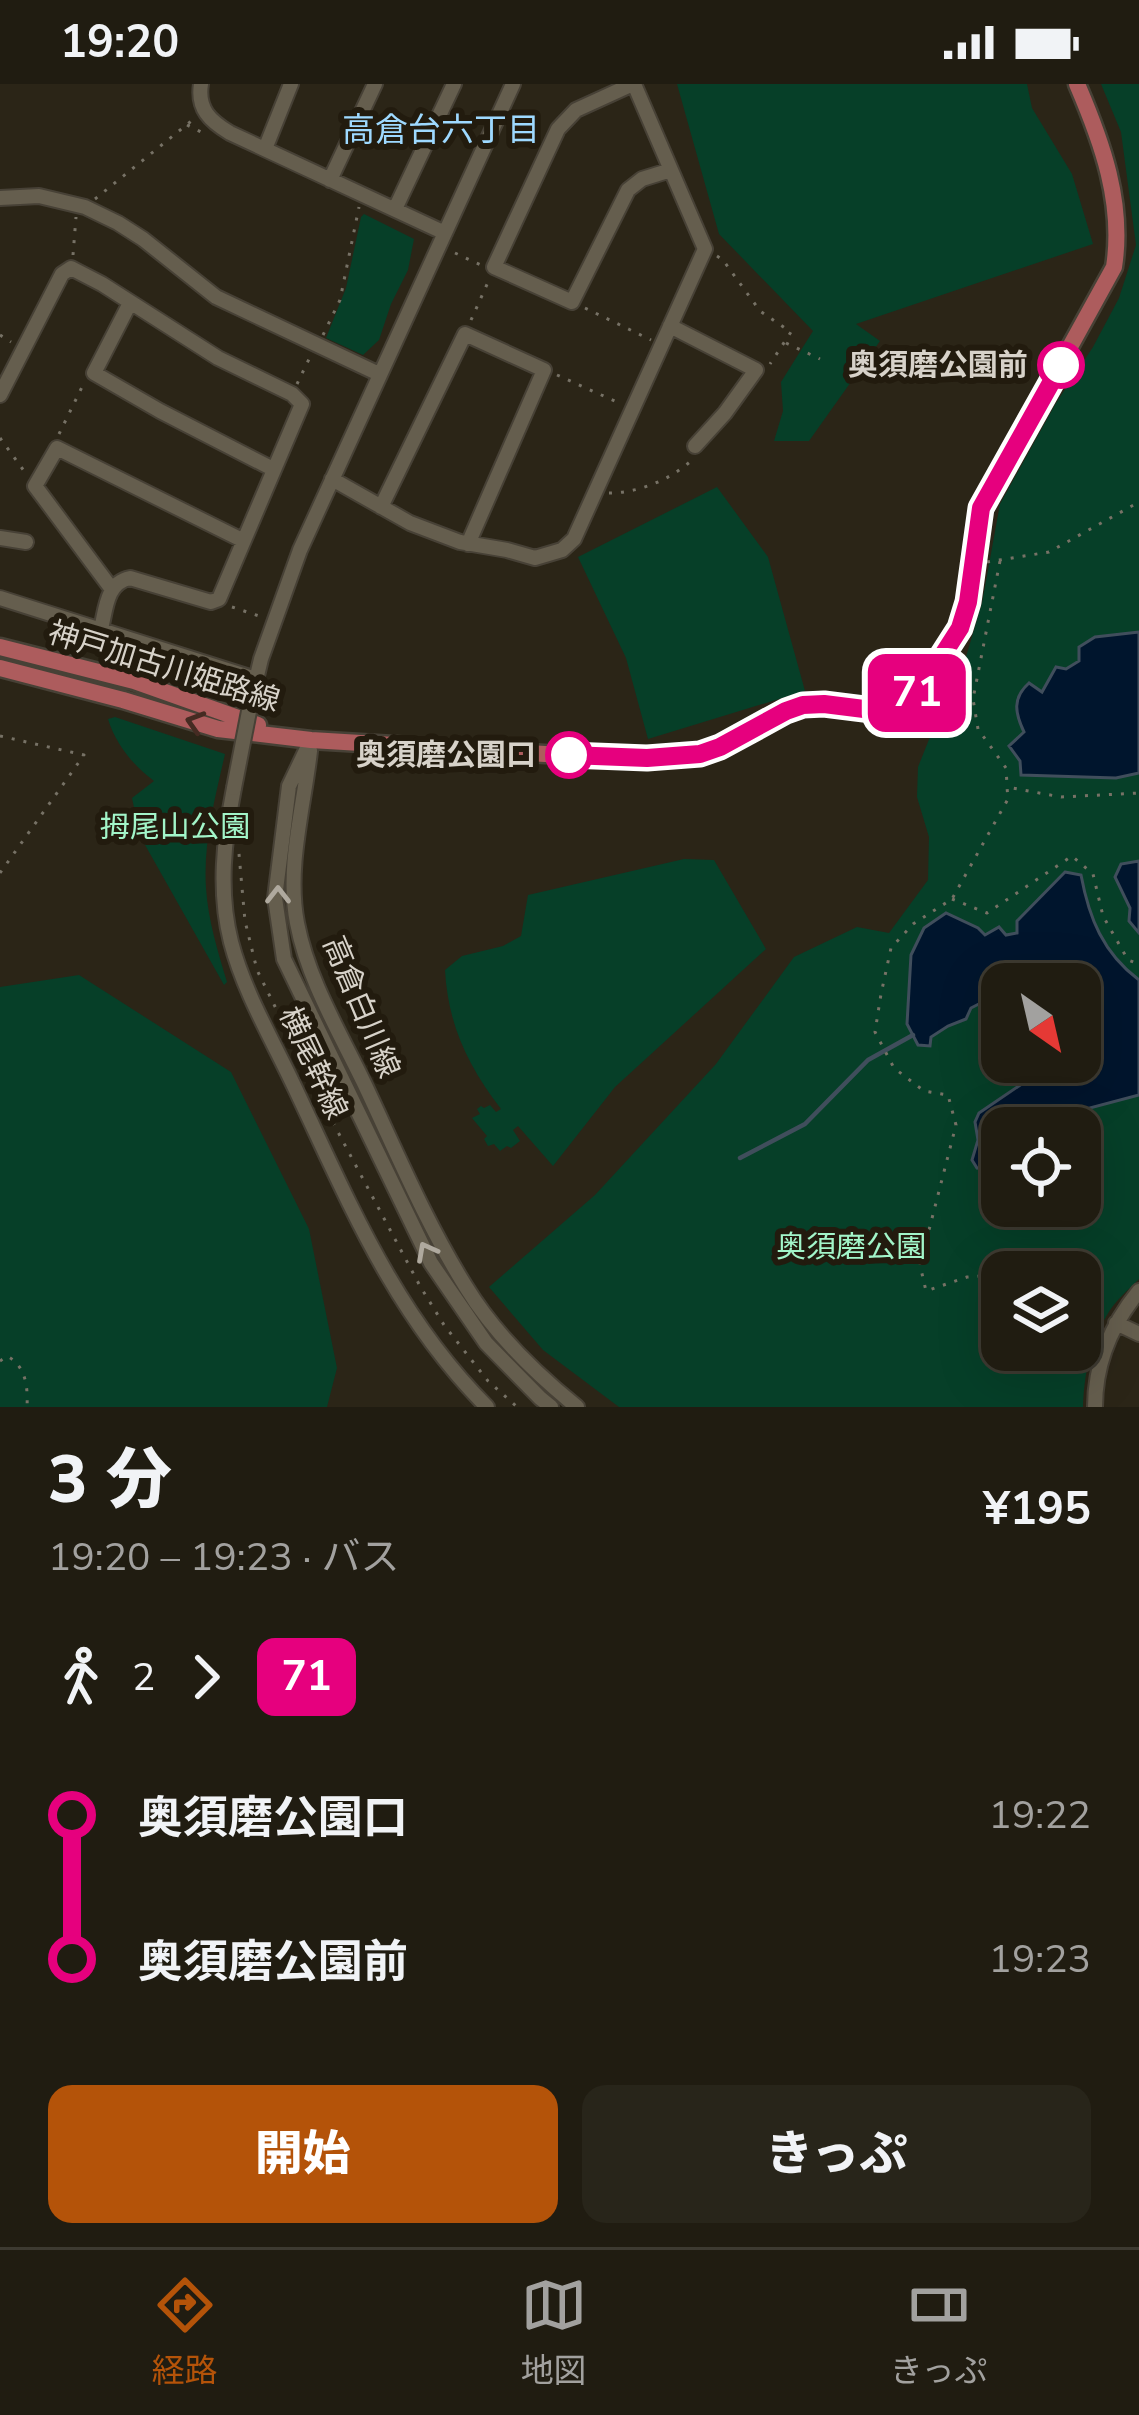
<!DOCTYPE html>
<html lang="ja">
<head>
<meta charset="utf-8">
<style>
	:root { --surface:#201c11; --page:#28251a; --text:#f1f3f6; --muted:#a2a19f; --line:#3d3a31; --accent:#b45309 }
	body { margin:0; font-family:"Nunito Sans","Noto Sans JP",sans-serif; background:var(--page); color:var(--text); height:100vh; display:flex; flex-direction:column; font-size:45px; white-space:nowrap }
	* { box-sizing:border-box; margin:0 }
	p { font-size:39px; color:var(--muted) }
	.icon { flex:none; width:66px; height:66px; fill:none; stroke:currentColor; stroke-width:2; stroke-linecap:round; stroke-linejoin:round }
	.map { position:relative; height:1323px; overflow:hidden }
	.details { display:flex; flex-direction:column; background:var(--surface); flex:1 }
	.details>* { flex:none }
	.badge { padding:0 24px; border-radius:18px; font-size:42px; line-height:78px }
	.needle { width:78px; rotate:146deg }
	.controls { position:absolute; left:981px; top:879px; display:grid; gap:24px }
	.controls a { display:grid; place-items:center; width:120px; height:120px; border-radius:24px; background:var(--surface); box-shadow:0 12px 48px #0002,0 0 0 3px var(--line); font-size:60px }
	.map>.badge { position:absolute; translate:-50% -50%; box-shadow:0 0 0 6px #fff }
	.legs { display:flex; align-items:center; gap:18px; height:132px; padding:0 48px; font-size:39px }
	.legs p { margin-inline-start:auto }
	.headline { display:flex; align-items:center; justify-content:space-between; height:204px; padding:0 48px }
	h1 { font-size:66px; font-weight:800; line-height:90px }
	.action { display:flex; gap:24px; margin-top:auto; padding:24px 48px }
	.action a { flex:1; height:138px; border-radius:24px; background:var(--accent); color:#fff; font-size:48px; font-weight:800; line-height:138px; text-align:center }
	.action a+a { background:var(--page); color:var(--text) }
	ul { padding:0 48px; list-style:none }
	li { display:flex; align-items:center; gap:42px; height:144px; font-size:45px }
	li i { display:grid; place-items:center; width:18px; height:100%; margin:0 15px; background:currentColor }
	li i::after { content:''; width:30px; height:30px; margin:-15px; border:9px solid; border-radius:50%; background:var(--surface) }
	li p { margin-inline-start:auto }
	li:first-child i { background:linear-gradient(#0000 50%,currentColor 0) }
	li:last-child i { background:linear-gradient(currentColor 50%,#0000 0) }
	.status { display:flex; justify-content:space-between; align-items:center; height:84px; padding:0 60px; background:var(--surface); direction:ltr }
	.status svg { height:33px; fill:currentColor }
	.tabs { display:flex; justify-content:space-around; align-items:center; height:168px; border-top:3px solid var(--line); background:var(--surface); font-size:33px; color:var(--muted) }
	.tabs a { display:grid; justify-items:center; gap:6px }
	.tabs .on { color:var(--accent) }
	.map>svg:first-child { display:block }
	.green { fill:#063f28; fill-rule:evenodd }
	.water { fill:#00152d; stroke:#404e5c; stroke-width:3 }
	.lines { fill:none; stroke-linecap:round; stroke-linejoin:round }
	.stream { stroke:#404e5c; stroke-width:4.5 }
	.minor-casing { stroke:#474136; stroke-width:18 }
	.major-casing { stroke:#474136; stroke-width:21 }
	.path { stroke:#777266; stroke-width:3; stroke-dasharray:3 9; stroke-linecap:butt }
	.minor { stroke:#655e4e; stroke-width:14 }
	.major { stroke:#ad5c5d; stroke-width:16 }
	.minor-bridge-casing { stroke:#474136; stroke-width:18; stroke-linecap:butt }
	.minor-bridge { stroke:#655e4e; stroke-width:14 }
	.oneway { stroke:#452b22 }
	.oneway2 { stroke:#afa99e }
	.line-1-casing { stroke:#fff; stroke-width:27 }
	.line-1 { stroke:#e6007e; stroke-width:18 }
	.stop-1-dot { fill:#fff; stroke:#e6007e; stroke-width:6 }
	.labels { text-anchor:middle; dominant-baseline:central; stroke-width:12; stroke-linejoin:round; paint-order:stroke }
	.stop-label { font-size:30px; font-weight:bold; fill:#d7d2c9; stroke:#221b0e; text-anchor:end }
	.street-label { font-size:30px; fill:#d7d2c9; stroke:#221b0e }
	.park-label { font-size:30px; fill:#a2f5c9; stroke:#221b0e }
	.neighbourhood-label { font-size:33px; fill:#9ed9ff; stroke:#221b0e }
</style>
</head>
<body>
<div class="status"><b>19:20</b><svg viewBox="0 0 49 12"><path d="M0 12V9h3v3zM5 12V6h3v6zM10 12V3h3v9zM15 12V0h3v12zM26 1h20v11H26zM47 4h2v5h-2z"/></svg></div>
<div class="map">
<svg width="1139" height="1323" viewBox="0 0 1139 1323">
	<rect width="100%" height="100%" fill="#2b2517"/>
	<path class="green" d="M677,0H1027L1032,24L1072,90L1093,160L856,240L880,257L809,357H774L783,327L781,298L813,247L719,150Z
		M1101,0H1139V1195C1128,1206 1114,1218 1107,1231C1090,1258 1084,1292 1083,1323H619L543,1266L489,1203L595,1111L716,980L794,873L857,843L889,849L928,796L929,753L917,713L918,683L934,643L957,603L982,519L1000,420L1056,319L1093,263L1119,214L1136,161L1121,48ZM1002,900H1080V978H1002ZM1002,1044H1080V1122H1002ZM1002,1188H1080V1266H1002Z
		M364,130L414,155L408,186L391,220L379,256L363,271L326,254L346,204L361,133Z
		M717,403L768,473L805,607L648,655L626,574L578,473Z
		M115,633L225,670C215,714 203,759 206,804C208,836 218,868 227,898L224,901L140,752L132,714L154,697C133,681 116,661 108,635Z
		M684,775L714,776L766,865L615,1003L553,1082L518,1042L513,1046L520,1057L511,1064L507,1062L500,1067L494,1060L488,1062L484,1055L487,1052L472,1034L480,1030L477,1025L481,1022L484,1024L490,1021L496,1028L501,1025C468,982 448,941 445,886L462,872L503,862L521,852L528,811Z
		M79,891L231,988L309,1145L337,1284L327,1323H0V903Z"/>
	<path class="water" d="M1139,548V689L1116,694L1021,691L1020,677L1009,662L1024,648C1015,629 1012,614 1029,599L1042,608L1056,583L1066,585L1079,577V563L1095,553Z
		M1139,777V849L1129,837L1130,824L1115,793L1121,780Z
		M1065,788L1081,791C1089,834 1103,869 1139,896V1011L1082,1026L1066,1044H1002V1079L991,1085L977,1084L972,1076L978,1056L975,1038L979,1029L1038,989L1060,978H1080V964L1087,957L1095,942L1082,920L1086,907L1080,897L1067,900H1002V908L971,924L966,935L948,942L931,953L930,962L918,961L907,940L911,871L924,844L946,829L978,844L985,851L999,843L1006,851L1017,849V837Z"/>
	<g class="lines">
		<path class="stream" d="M740,1074L805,1040L868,976L913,951"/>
		<defs>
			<path id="minor" d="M201,0C197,25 210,37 230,49L445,149
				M633,0L576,26L558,45L494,183L572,218L628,106L642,95L671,86
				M265,65L291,0
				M330,96L375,0
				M0,114L39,112L85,123L118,139L143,155L216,213L379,290
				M395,125L454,0
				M130,219L94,289L160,327L273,385
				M670,242L756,286L725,329L695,362
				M0,311L62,190L71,184L102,200L218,274L292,310L302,320L219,515L211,518L130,494C106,499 106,525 101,545
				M332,395L410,439L460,458L507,466L535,474L562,466L574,455L705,165L634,0
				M381,423L465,250L544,286L468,460
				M0,454L26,458
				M111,504L35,402L57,364L242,456
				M0,514L256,595
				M251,617L261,575L300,466L513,0
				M311,656L289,702L275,814L284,875L431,1179L486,1259L540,1314L551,1323
				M310,667C304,722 286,784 297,839C308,896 339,947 364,999C396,1067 426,1139 466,1203C494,1249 535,1289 577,1323
				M234,704C224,755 218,807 231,858C244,908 272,955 294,1002C349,1118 394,1230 487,1323
				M1116,1239L1139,1250
				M1095,1323C1095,1279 1111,1241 1139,1207"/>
			<path id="major" d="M0,563L134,597L258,641
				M0,584L123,616L218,645L311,656L611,674L700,671L720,663L786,627L804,621L824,620L872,626L888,625L904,619L919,608L960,544L968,519L981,424L1114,183C1124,119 1102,58 1077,0"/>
		</defs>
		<use href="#minor" class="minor-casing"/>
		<use href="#major" class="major-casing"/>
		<path class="path" d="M187,41L205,50
			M95,115L195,34
			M455,169L481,181
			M73,171L76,133
			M717,172L723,176L760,227L791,248L770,280
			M585,224L651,256
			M471,236L489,196
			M0,251L11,258
			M323,251L340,216L359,123
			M786,259L820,275
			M557,291L619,319
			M297,300L311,271
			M59,350L84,299
			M0,354L27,391
			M609,409C638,409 670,396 692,376
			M1000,477L973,615L978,645L1006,684L1007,701
			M987,478L1049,468L1139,418
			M232,523L262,533
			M181,587L219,610
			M0,652L84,671L0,789
			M239,770L245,837L257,886L322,1018L420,1202L444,1241L488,1297L517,1323
			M952,815L987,829L1072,772L1093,790L1103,832L1128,876L1139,880
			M1002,1197L996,1191L967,1193L926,1207L920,1181L956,1041L948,1011L924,1007L894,984L875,948L881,910L891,864L913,840L952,815L1008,715L1007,703L1061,713L1139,709
			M1074,1266L1086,1277
			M0,1277L7,1272C26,1282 28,1303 27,1323"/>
		<use href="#minor" class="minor"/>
		<use href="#major" class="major"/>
		<defs>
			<path id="minor-bridge" d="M234,704L251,617"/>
		</defs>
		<use href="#minor-bridge" class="minor-bridge-casing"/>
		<use href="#minor-bridge" class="minor-bridge"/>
	</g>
	<defs><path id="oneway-chevron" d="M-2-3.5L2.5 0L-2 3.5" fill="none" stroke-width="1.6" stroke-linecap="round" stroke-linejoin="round" transform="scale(3)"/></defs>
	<use class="oneway" href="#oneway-chevron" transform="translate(195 638) rotate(-163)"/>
	<g class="oneway2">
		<use href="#oneway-chevron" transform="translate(278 811) rotate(-90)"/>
		<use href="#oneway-chevron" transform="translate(426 1167) rotate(-118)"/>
	</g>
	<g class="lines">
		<defs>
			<path id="line-1" d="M569,671L647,674L700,670L720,663L786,627L803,621L824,620L872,626L888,625L904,619L919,608L960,544L968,518L981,424L1061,281"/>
		</defs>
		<use href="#line-1" class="line-1-casing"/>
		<use href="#line-1" class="line-1"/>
	</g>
	<g class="stop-1-dot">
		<circle cx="1061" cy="281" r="21"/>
		<circle cx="569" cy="671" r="21"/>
	</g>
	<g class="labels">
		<g class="stop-label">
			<text x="1028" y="281">奥須磨公園前</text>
			<text x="536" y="671">奥須磨公園口</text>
		</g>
		<g class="street-label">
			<text transform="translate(164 583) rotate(17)">神戸加古川姫路線</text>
			<text transform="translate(361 923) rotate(67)">高倉白川線</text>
			<text transform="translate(313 979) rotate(65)">横尾幹線</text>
		</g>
		<g class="park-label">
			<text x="175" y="743">拇尾山公園</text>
			<text x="851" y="1163">奥須磨公園</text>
		</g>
		<g class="neighbourhood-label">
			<text x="441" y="46">高倉台六丁目</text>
		</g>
	</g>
</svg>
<div class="controls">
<a><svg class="needle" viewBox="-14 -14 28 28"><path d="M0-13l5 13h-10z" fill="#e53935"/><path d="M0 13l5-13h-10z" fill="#a2a19f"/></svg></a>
<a><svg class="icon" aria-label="locate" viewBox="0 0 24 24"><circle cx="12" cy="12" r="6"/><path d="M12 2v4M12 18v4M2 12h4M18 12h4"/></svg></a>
<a><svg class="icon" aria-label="layers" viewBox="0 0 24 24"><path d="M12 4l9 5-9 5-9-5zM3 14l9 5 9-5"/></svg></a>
</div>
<b class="badge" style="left:917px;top:609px;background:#e6007e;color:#fff">71</b>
</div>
<section class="details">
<div class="headline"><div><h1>3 分</h1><p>19:20 – 19:23 · バス</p></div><b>¥195</b></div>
<div class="legs"><svg class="icon" aria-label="walk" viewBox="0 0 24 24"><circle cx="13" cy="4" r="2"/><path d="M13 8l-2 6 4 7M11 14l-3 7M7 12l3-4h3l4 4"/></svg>2<svg class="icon" aria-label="forward" viewBox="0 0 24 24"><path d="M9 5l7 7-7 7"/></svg><b class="badge" style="background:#e6007e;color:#fff">71</b></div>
<ul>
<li><i style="color:#e6007e"></i><b>奥須磨公園口</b><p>19:22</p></li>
<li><i style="color:#e6007e"></i><b>奥須磨公園前</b><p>19:23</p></li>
</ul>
<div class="action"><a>開始</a><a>きっぷ</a></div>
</section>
<nav class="tabs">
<a class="on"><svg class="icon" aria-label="directions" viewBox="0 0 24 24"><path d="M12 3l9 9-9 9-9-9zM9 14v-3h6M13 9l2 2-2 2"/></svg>経路</a>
<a><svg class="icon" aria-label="map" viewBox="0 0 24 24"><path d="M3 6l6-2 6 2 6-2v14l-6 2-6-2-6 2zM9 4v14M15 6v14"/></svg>地図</a>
<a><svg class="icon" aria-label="tickets" viewBox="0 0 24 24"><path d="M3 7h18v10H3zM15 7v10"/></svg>きっぷ</a>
</nav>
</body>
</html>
